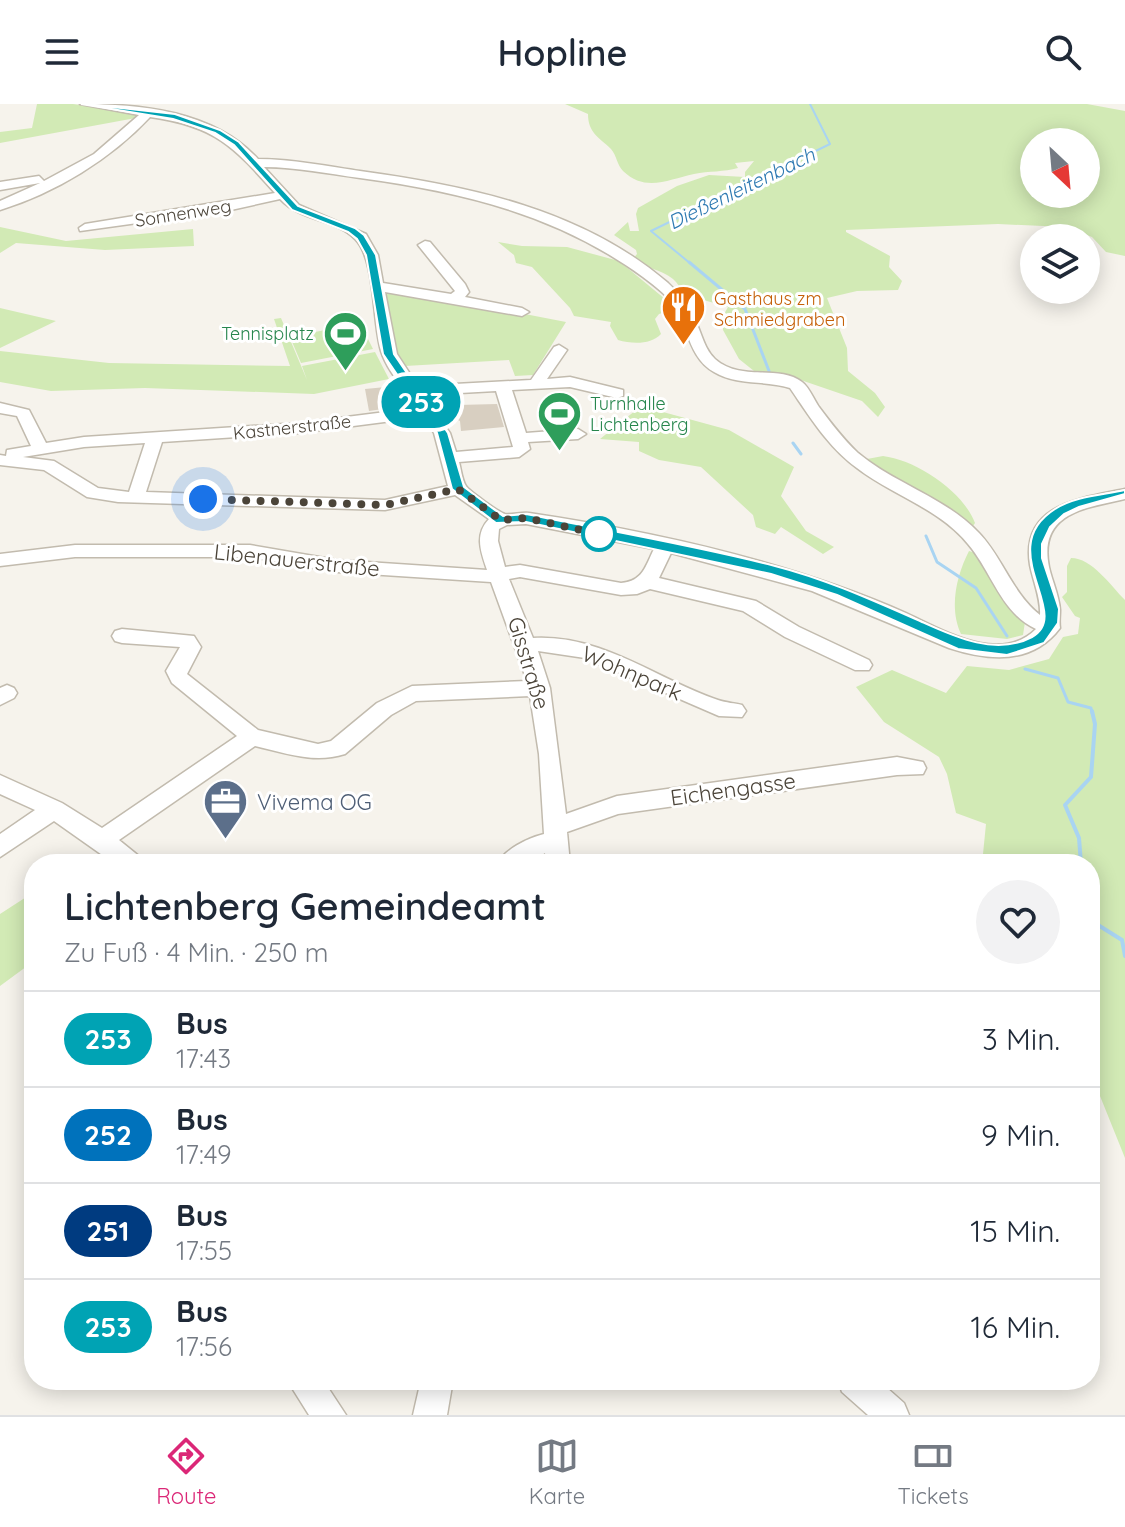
<!DOCTYPE html>
<html lang="de">
<head>
<meta charset="utf-8">
<style>
	:root { --surface:#fff; --page:#f2f2f3; --text:#1f2937; --muted:#747a83; --line:#e0e1e3; --accent:#db2777 }
	body { margin:0; font-family:Quicksand,sans-serif; background:var(--page); color:var(--text); height:100vh; display:flex; flex-direction:column; font-size:30px; white-space:nowrap }
	* { box-sizing:border-box; margin:0 }
	p { font-size:26px; color:var(--muted) }
	.icon { flex:none; width:44px; height:44px; fill:none; stroke:currentColor; stroke-width:2; stroke-linecap:round; stroke-linejoin:round }
	.map { position:relative; flex:1; overflow:hidden }
	.drawer { position:absolute; left:24px; top:750px; width:1076px; height:536px; display:flex; flex-direction:column; background:var(--surface); border-radius:32px; box-shadow:0 4px 20px #0003 }
	.drawer>* { flex:none }
	.badge { padding:0 16px; border-radius:26px; font-size:28px; line-height:52px }
	.needle { width:52px; rotate:154deg }
	.buttons { position:absolute; left:1020px; top:24px; display:grid; gap:16px }
	.buttons a { display:grid; place-items:center; width:80px; height:80px; border-radius:50%; background:var(--surface); box-shadow:0 4px 20px #0003; font-size:40px }
	.you { position:absolute; width:40px; height:40px; margin:-20px; border:6px solid #fff; border-radius:50%; background:#1a73e8; box-shadow:0 0 0 12px #1a73e833 }
	.map>.badge { position:absolute; translate:-50% -50%; box-shadow:0 0 0 4px #fff }
	.round { display:grid; place-items:center; flex:none; width:84px; height:84px; border-radius:42px; background:var(--page) }
	.head { display:flex; align-items:center; justify-content:space-between; height:136px; padding:0 40px }
	h1 { font-size:38px; font-weight:600; line-height:60px }
	ul { padding:0; list-style:none }
	li { display:flex; align-items:center; gap:24px; height:96px; padding:0 40px; border-top:2px solid var(--line) }
	li div { flex:1 }
	li b { display:block; font-size:30px }
	li em { font-style:normal }
	li .badge { min-width:88px; font-weight:700; text-align:center }
	header { display:flex; justify-content:space-between; align-items:center; height:104px; padding:0 40px; background:var(--surface); font-size:36px; font-weight:600 }
	.dock { display:flex; justify-content:space-around; align-items:center; height:112px; border-top:2px solid var(--line); background:var(--surface); font-size:22px; color:var(--muted) }
	.dock a { display:grid; justify-items:center; gap:4px }
	.dock .on { color:var(--accent) }
	.map>svg:first-child { display:block }
	.green { fill:#d2eab5; fill-rule:evenodd }
	.lines { fill:none; stroke-linecap:round; stroke-linejoin:round }
	.stream-far2 { stroke:#a9d4f2; stroke-width:2 }
	.stream-far1 { stroke:#a9d4f2; stroke-width:3 }
	.stream { stroke:#a9d4f2; stroke-width:4 }
	.building { fill:#d8cfc1 }
	.minor-casing { stroke:#c2bbae; stroke-width:3 }
	.minor { fill:#fff; fill-rule:evenodd }
	.line { fill:#00a3b4; stroke:#fff; stroke-width:2 }
	.walk { stroke:#4b4439; stroke-width:8; stroke-dasharray:0 14.4 }
	.stop-dot { fill:#fff; stroke:#00a3b4; stroke-width:4 }
	.labels { text-anchor:middle; dominant-baseline:central; stroke-width:6; stroke-linejoin:round; paint-order:stroke }
	.far-street-label { font-size:18px; fill:#4b4439; stroke:#fff }
	.far-food-label { font-size:18px; fill:#c56008; stroke:#fff; text-anchor:start }
	.far-leisure-label { font-size:18px; fill:#27864d; stroke:#fff; text-anchor:end }
	.far-water-label { font-size:20px; font-style:italic; fill:#2e7ab2; stroke:#fff }
	.street-label { font-size:22px; fill:#4b4439; stroke:#fff }
	.service-label { font-size:22px; fill:#4e5e75; stroke:#fff; text-anchor:start }
</style>
</head>
<body>
<header><svg class="icon" aria-label="menu" viewBox="0 0 24 24"><path d="M4 6h16M4 12h16M4 18h16"/></svg>Hopline<svg class="icon" aria-label="search" viewBox="0 0 24 24"><circle cx="10" cy="10" r="6"/><path d="M15 15l6 6"/></svg></header>
<div class="map">
<svg width="1125" height="1311" viewBox="0 0 1125 1311">
	<rect width="100%" height="100%" fill="#f6f3ec"/>
	<path class="green" d="M37,0H73L152,11L0,39V28L32,24Z
		M565,0H1087L1125,7V152L1106,148L1092,133L1065,123L998,120L846,126V128L890,152L889,163L902,177L898,186L857,187L827,194L847,244L848,267L875,289L885,303L878,313L862,297L789,272L759,271L739,255L723,226V212L728,203L700,195L690,202C681,195 683,183 673,175C660,164 644,165 632,156L637,150L636,146L614,131L628,118L630,127H639L636,110L638,104L677,82L709,71L745,73V68L754,57L735,59L738,64C724,68 709,67 694,70C669,75 646,89 623,67C617,61 617,52 611,45C599,33 588,29 588,10ZM1034,38H1086V90H1034Z
		M0,123L66,137L193,125L194,142L105,146L16,139L0,149Z
		M498,138L522,142L567,143L619,157L665,195L672,206L659,210L655,215L661,230C651,241 632,240 618,236L610,222L611,218L574,212L570,204L532,163L516,159L514,151Z
		M385,186L405,187L566,218L533,271L515,272L509,256L405,262L392,243Z
		M0,204L56,217L0,244Z
		M281,214L307,276L302,262L375,248L389,275L314,290L145,284L51,287L0,278V247L109,259L290,262L274,215Z
		M360,219L373,245L301,259L290,233Z
		M641,302L729,326L794,363L781,392L806,427L834,443L823,450L781,423L775,430L756,423L753,411L701,363L659,356L639,347V338L600,335Z
		M883,352C916,356 963,387 975,419L971,425L869,362L867,355Z
		M969,447L979,450L1025,518L1023,531L1007,535L961,530C949,505 956,472 969,447Z
		M1071,454C1092,454 1110,481 1125,496V1054L1100,992L1090,978V760H982L986,720L956,709L947,670L939,653L884,618L856,583L892,566L946,589L967,562L1009,566L1049,555L1063,533L1078,530L1080,514L1075,512L1062,493L1067,488V462Z
		M34,788V857L0,882V810Z"/>
	<g class="lines">
		<path class="stream-far2" d="M691,160L651,127L830,40L810,0"/>
		<path class="stream-far1" d="M689,158L745,205L769,267
			M793,339L801,350
			M926,432L937,458L976,484L1007,532
			M1025,565L1058,574L1068,598L1091,604L1092,609"/>
		<path class="stream" d="M1081,760L1079,734L1065,701L1091,673L1095,620L1092,607
			M1090,816L1122,836L1125,852"/>
	</g>
	<path class="building" d="M386,283L390,304L369,307L365,285Z
		M497,300L504,323L461,327L460,317L444,309L458,301Z"/>
	<g class="lines">
		<defs>
			<path id="minor" d="M80,0C142,0 214,7 258,55C292,55 326,62 360,67C469,82 582,105 668,179C680,190 690,203 696,218C702,231 705,246 715,255C741,278 779,260 802,278C809,283 814,296 819,303C831,319 843,335 858,349C895,380 945,393 979,429C1003,454 1012,489 1040,511C1041,494 1033,477 1030,461C1020,400 1081,394 1125,385V395C1085,404 1038,409 1049,463C1052,477 1059,491 1060,506C1060,512 1059,518 1060,524C1032,561 989,557 949,544L812,487L671,449L659,474L756,497L799,523L869,556L872,561L869,566H855L785,533L743,507L650,485L637,490L621,491L520,473L509,475L533,534C602,530 656,575 718,596C726,599 735,599 742,601L746,607L742,613L719,612L585,554L538,547L550,584L566,710L617,692L897,653L923,658L926,664L923,670L897,671L618,710L567,728L570,760H546L545,749L528,760H497C505,745 528,734 544,730L539,650L530,592L416,597L391,611L345,650C314,660 286,649 255,642L119,736L140,753L144,760H115L54,717L0,753V730L35,706L0,690V671L62,699L102,724L237,632L172,579L166,567L180,543L122,539L115,537L112,532L115,527L122,525L194,532L201,543L187,570L258,626L318,640L331,637L377,599L412,582L527,577L491,478L337,468L250,453H75L0,462V450L75,441H250L337,456L487,466C481,448 474,431 489,415L455,391L385,406L118,398L87,393L44,366L0,361V351L6,352L7,346L31,342L17,312L0,309V299L29,306L46,339L84,333L299,319L417,304C406,287 387,267 381,247C372,218 376,156 355,135C336,115 301,118 280,95L231,106L80,127L79,124L85,120L275,89C233,42 215,22 150,13C111,55 55,89 0,106V97L40,79L0,86V78L39,72L44,77L94,50L139,11ZM264,63C296,63 329,70 360,74C463,88 558,111 643,173C656,183 670,193 677,207C689,229 691,255 714,268C737,282 766,276 790,284C810,313 828,343 857,364C892,391 940,405 968,440C992,468 1001,509 1036,525C1000,561 943,526 906,509C788,457 657,428 529,409C522,408 512,411 505,410C500,409 468,386 466,382C462,376 461,365 459,358L519,353L530,345L528,338L578,335L586,330L578,325L526,329L512,286L570,283L617,294L623,292V286L570,273L547,275L567,246L559,241L554,243L531,276L418,282L397,250L385,188L522,212L529,208L522,204L465,193L469,188L465,180L430,138L425,137L418,141L455,187L451,190L383,179L378,151L366,130L299,101ZM496,287L513,343L456,348L450,329L424,291ZM423,313L434,329L448,382L385,396L146,388L162,338L299,329ZM145,339L129,388L98,384L54,357L23,353L84,343ZM526,420L654,445C645,463 643,477 621,479L520,461L505,463L498,437L499,425L507,421Z
				M7,581L14,584L17,589L14,594L0,601V584Z
				M287,1276H323L346,1311H309Z
				M421,1276H453L447,1311H413Z
				M838,1276H878L904,1299L909,1311H868L842,1288Z"/>
		</defs>
		<use href="#minor" class="minor-casing"/>
		<use href="#minor" class="minor"/>
	</g>
	<path class="line" d="M81,0H85L175,10L220,26L239,38L298,102L355,124L364,131L376,151L394,250L448,329L464,383L503,412L526,410C609,427 693,441 775,462C826,475 874,497 922,518C955,533 996,552 1032,533C1074,510 992,445 1055,405C1075,392 1103,391 1125,386V390L1079,403L1064,410L1050,423L1042,440V454L1059,505L1058,519L1044,539L1007,551L958,545L837,491L771,470L526,418L496,419L452,385L437,329L383,250L366,151L357,135L348,128L292,106L234,41L215,29L173,15Z"/>
	<g class="lines">
		<path class="walk" d="M203,395L385,401L458,385L501,416L526,414L599,430"/>
	</g>
	<defs>
		<symbol id="restaurant-pin" viewBox="-11 -11 22 30"><path d="M0 17L-7.5 6A9.5 9.5 0 1 1 7.5 6Z" fill="#e8710a" stroke="#fff"/><path d="M-5-6h1v4h1v-4h1v4h1v-4h1v5L-1.5 .5V6h-2V.5L-5-1ZM5-6V6H3V1.5H1.5Q1.5-4 5-6Z" fill="#fff"/></symbol>
		<symbol id="stadium-pin" viewBox="-11 -11 22 30"><path d="M0 17L-7.5 6A9.5 9.5 0 1 1 7.5 6Z" fill="#2e9e5b" stroke="#fff"/><path d="M0-5a6.5 5 0 1 0 0 10a6.5 5 0 1 0 0-10ZM-3.5-1.8h7v3.6h-7Z" fill="#fff"/></symbol>
		<symbol id="office-pin" viewBox="-11 -11 22 30"><path d="M0 17L-7.5 6A9.5 9.5 0 1 1 7.5 6Z" fill="#5c6f8a" stroke="#fff"/><path d="M-6-3h4V-5.5h4V-3h4V5H-6ZM-1-4.5V-3h2v-1.5ZM-6 0V1H6V0Z" fill="#fff"/></symbol>
	</defs>
	<g fill-rule="evenodd">
		<use href="#restaurant-pin" x="658" y="178" width="51" height="69"/>
		<use href="#stadium-pin" x="320" y="204" width="51" height="69"/>
		<use href="#stadium-pin" x="534" y="284" width="51" height="69"/>
		<use href="#office-pin" x="200" y="672" width="51" height="69"/>
	</g>
	<circle class="stop-dot" cx="599" cy="430" r="16"/>
	<g class="labels">
		<g class="far-street-label">
			<text transform="translate(183 109) rotate(-9)">Sonnenweg</text>
			<text transform="translate(292 323) rotate(-6)">Kastnerstraße</text>
		</g>
		<g class="far-food-label">
			<text x="714" y="194">Gasthaus zm<tspan x="714" dy="21">Schmiedgraben</tspan></text>
		</g>
		<g class="far-leisure-label">
			<text x="314" y="229">Tennisplatz</text>
			<text x="590" y="299" text-anchor="start">Turnhalle<tspan x="590" dy="21">Lichtenberg</tspan></text>
		</g>
		<g class="far-water-label">
			<text transform="translate(741 84) rotate(-26)">Dießenleitenbach</text>
		</g>
		<g class="street-label">
			<text transform="translate(297 456) rotate(6)">Libenauerstraße</text>
			<text transform="translate(529 559) rotate(73)">Gisstraße</text>
			<text transform="translate(632 569) rotate(23)">Wohnpark</text>
			<text transform="translate(733 685) rotate(-8)">Eichengasse</text>
		</g>
		<g class="service-label">
			<text x="257" y="698">Vivema OG</text>
		</g>
	</g>
</svg>
<div class="buttons">
<a><svg class="needle" viewBox="-14 -14 28 28"><path d="M0-13l5 13h-10z" fill="#e53935"/><path d="M0 13l5-13h-10z" fill="#747a83"/></svg></a>
<a><svg class="icon" aria-label="layers" viewBox="0 0 24 24"><path d="M12 4l9 5-9 5-9-5zM3 14l9 5 9-5"/></svg></a>
</div>
<div class="you" style="left:203px;top:395px"></div>
<b class="badge" style="left:421px;top:298px;background:#00a3b4;color:#fff">253</b>
<section class="drawer">
<div class="head"><div><h1>Lichtenberg Gemeindeamt</h1><p>Zu Fuß · 4 Min. · 250 m</p></div><a class="round"><svg class="icon" aria-label="heart" viewBox="0 0 24 24"><path d="M12 20l-8-8c-3-5 5-10 8-4 3-6 11-1 8 4z"/></svg></a></div>
<ul>
<li><span class="badge" style="background:#00a3b4;color:#fff">253</span><div><b>Bus</b><p>17:43</p></div><em>3 Min.</em></li>
<li><span class="badge" style="background:#0072bc;color:#fff">252</span><div><b>Bus</b><p>17:49</p></div><em>9 Min.</em></li>
<li><span class="badge" style="background:#003b80;color:#fff">251</span><div><b>Bus</b><p>17:55</p></div><em>15 Min.</em></li>
<li><span class="badge" style="background:#00a3b4;color:#fff">253</span><div><b>Bus</b><p>17:56</p></div><em>16 Min.</em></li>
</ul>
</section>
</div>
<nav class="dock">
<a class="on"><svg class="icon" aria-label="directions" viewBox="0 0 24 24"><path d="M12 3l9 9-9 9-9-9zM9 14v-3h6M13 9l2 2-2 2"/></svg>Route</a>
<a><svg class="icon" aria-label="map" viewBox="0 0 24 24"><path d="M3 6l6-2 6 2 6-2v14l-6 2-6-2-6 2zM9 4v14M15 6v14"/></svg>Karte</a>
<a><svg class="icon" aria-label="tickets" viewBox="0 0 24 24"><path d="M3 7h18v10H3zM15 7v10"/></svg>Tickets</a>
</nav>
</body>
</html>
